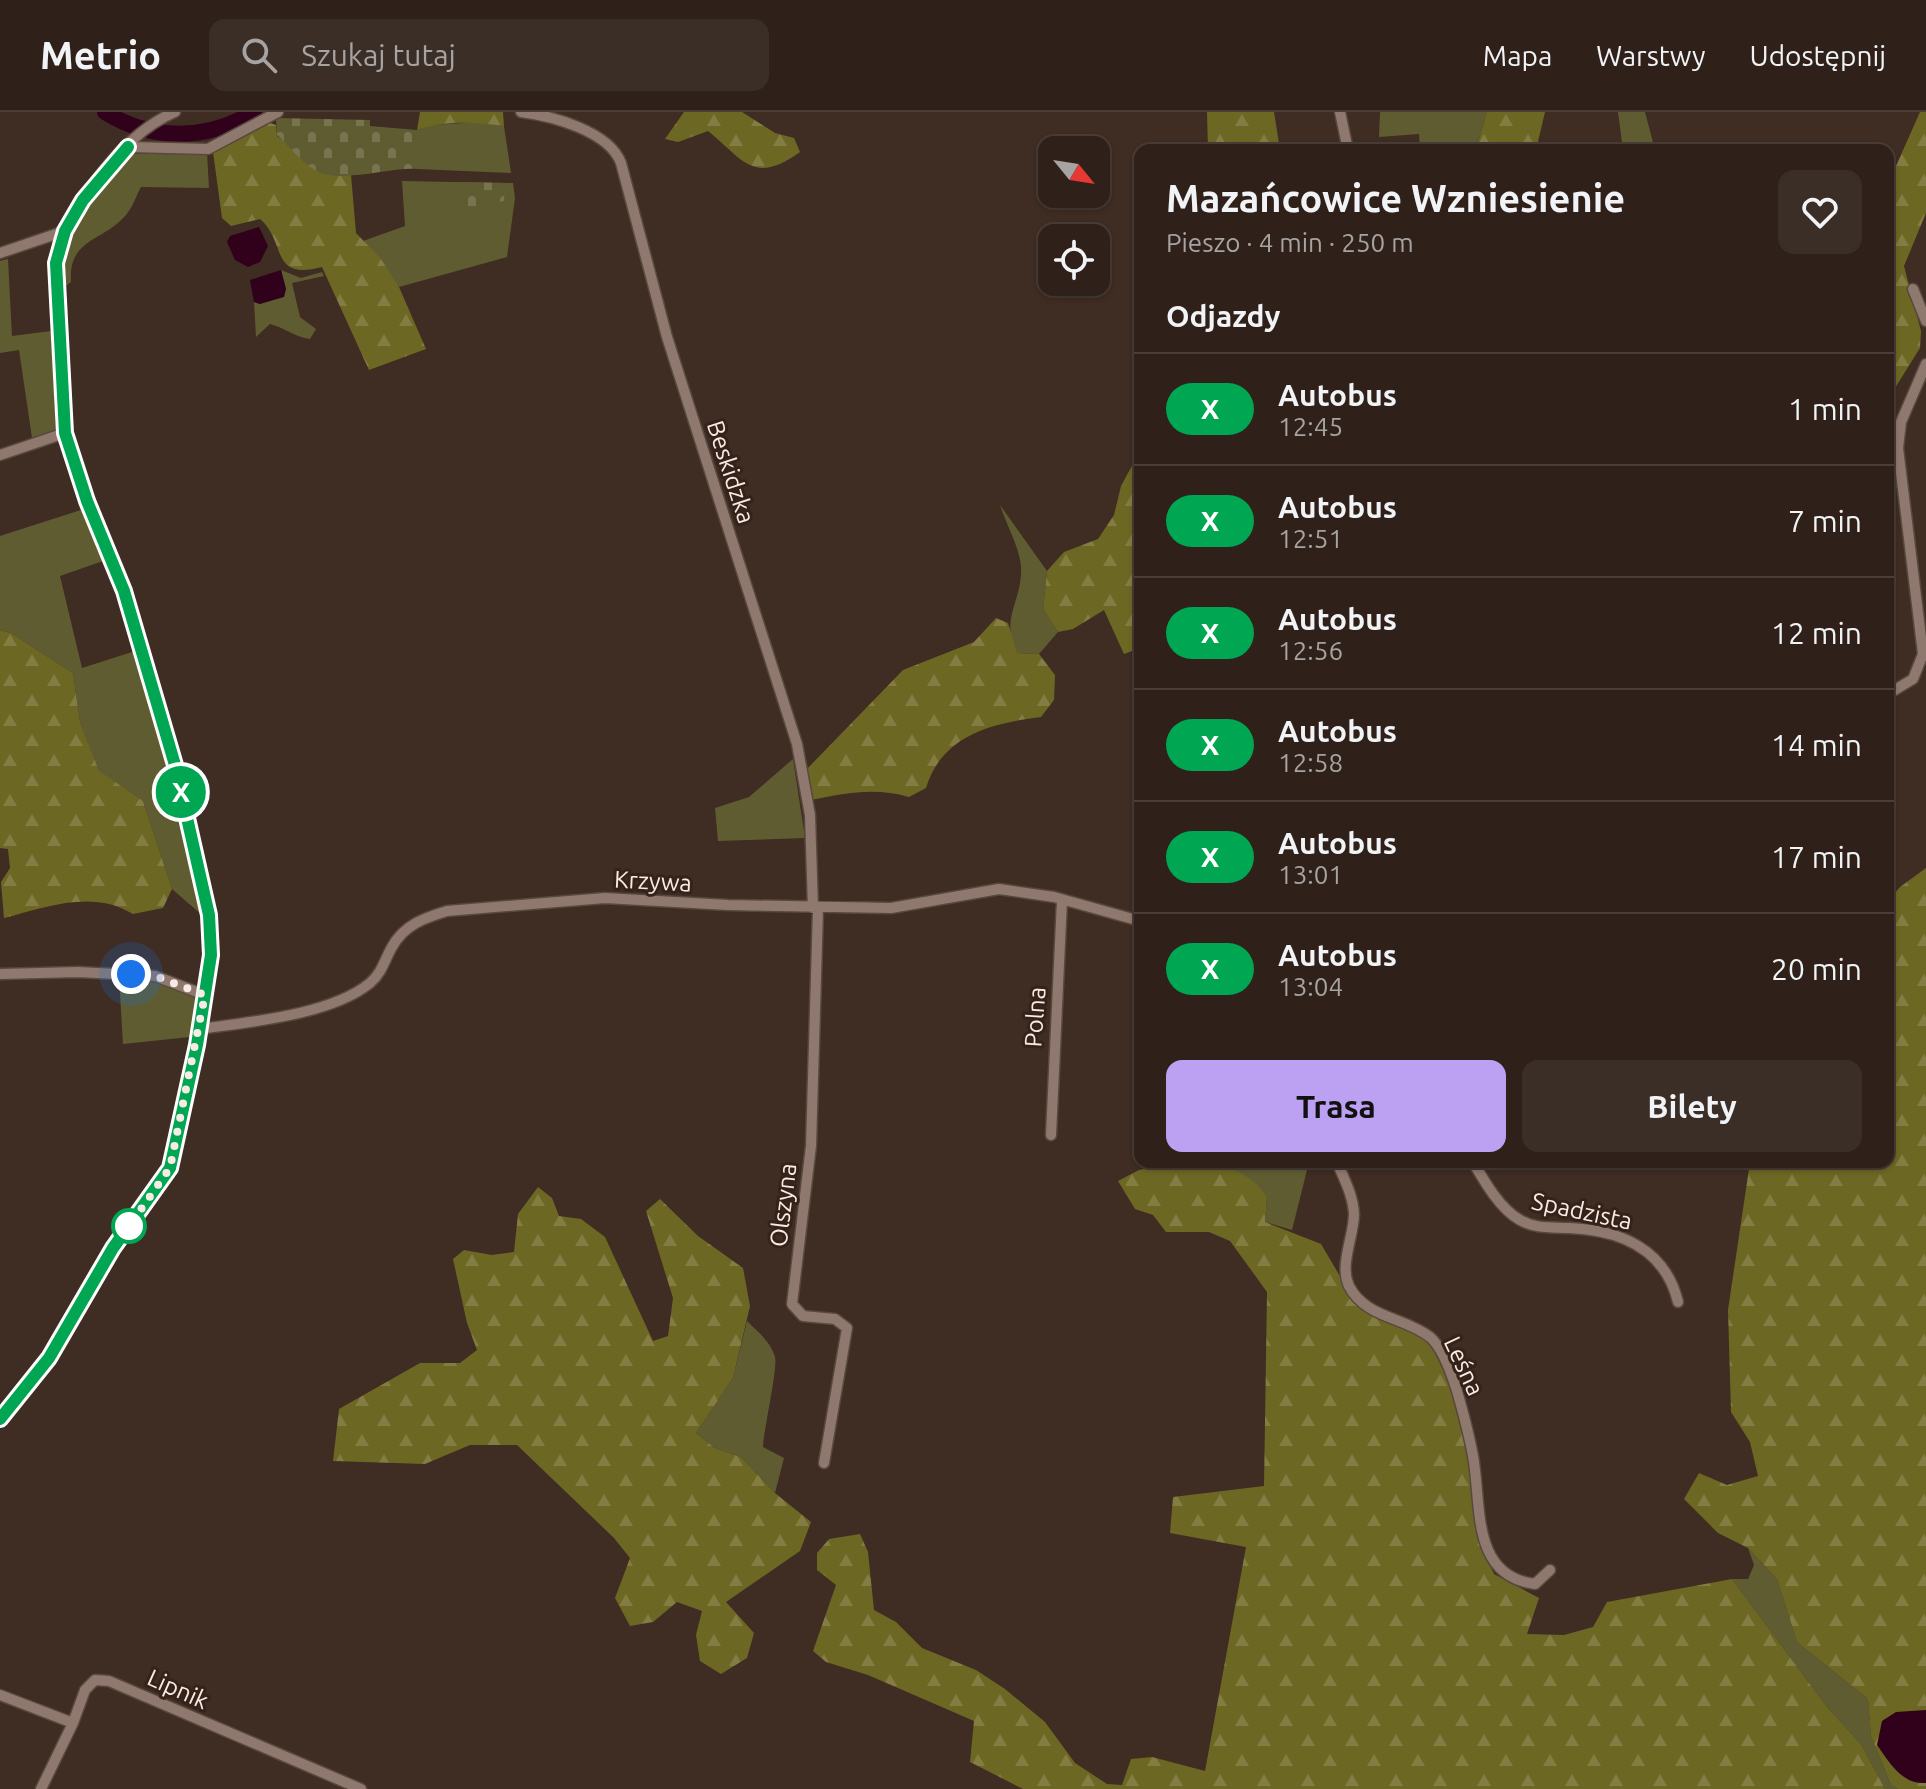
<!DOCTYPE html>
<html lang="pl">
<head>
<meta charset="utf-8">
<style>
	:root { --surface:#2f211a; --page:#3b2e27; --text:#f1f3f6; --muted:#a7a3a2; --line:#4a3e39; --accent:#bca0f2 }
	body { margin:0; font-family:Ubuntu,sans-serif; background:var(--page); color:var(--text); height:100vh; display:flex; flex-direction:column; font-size:30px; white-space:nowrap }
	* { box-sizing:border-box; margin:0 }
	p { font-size:26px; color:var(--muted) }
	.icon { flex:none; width:44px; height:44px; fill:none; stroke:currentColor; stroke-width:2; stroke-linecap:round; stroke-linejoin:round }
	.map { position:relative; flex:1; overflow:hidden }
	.panel { position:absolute; left:1134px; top:32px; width:760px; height:1024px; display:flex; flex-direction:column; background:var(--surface); border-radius:16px; box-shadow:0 2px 6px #0004,0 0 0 2px var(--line) }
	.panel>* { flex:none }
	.badge { padding:0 16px; border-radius:26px; font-size:28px; line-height:52px }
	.needle { width:52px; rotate:120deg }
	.buttons { position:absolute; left:1038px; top:24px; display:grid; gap:16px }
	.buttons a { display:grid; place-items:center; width:72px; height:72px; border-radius:16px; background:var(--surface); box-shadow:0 2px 6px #0004,0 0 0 2px var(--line); font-size:40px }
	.you { position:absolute; width:40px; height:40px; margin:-20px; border:6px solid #fff; border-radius:50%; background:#1a73e8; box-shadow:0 0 0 12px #1a73e833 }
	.map>.badge { position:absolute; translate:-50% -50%; box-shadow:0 0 0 4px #fff }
	h2 { padding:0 32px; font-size:30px; line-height:72px }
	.round { display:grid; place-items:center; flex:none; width:84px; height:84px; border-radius:16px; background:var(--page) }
	.head { display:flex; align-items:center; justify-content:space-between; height:136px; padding:0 32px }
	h1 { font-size:38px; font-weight:600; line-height:60px }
	.cta { display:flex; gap:16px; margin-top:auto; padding:16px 32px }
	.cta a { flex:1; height:92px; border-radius:16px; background:var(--accent); color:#111; font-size:32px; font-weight:600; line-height:92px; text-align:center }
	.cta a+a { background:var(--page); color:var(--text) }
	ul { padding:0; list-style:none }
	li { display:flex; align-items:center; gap:24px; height:112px; padding:0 32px; border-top:2px solid var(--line) }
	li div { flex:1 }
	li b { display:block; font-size:30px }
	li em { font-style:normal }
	li .badge { min-width:88px; font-weight:700; text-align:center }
	header { display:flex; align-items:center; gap:48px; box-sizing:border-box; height:112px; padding:0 40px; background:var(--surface); border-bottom:2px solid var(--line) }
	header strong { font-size:38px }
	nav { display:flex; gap:44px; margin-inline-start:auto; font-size:28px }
	.search { width:560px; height:72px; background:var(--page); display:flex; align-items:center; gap:20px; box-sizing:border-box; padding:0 28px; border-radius:16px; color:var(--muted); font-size:30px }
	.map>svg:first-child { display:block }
	.grass { fill:#605c32 }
	.forest { fill:url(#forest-firs) }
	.cemetery { fill:url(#cemetery-stones) }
	.water { fill:#31001b }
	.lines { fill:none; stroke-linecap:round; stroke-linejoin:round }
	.river { stroke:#31001b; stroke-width:16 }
	.minor-casing { stroke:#58483f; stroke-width:13 }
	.minor { stroke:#8f786d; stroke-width:10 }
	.line-casing { stroke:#fff; stroke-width:18 }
	.line { stroke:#00a651; stroke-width:12 }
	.walk { stroke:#f8ebe5; stroke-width:8; stroke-dasharray:0 14.4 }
	.stop-dot { fill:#fff; stroke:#00a651; stroke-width:4 }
	.labels { text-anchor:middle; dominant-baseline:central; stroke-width:6; stroke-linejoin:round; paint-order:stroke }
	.street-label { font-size:24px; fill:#f8ebe5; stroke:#352219 }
</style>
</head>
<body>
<header>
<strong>Metrio</strong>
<div class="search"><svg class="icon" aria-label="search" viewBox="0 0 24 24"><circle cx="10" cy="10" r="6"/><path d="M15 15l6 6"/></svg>Szukaj tutaj</div>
<nav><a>Mapa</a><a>Warstwy</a><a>Udostępnij</a></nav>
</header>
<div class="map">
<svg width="1926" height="1677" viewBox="0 0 1926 1677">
	<defs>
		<pattern id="forest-firs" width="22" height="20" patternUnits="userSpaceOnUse" patternTransform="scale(2)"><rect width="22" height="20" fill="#6d6724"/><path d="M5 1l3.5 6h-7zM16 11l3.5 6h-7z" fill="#837d44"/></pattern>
		<pattern id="cemetery-stones" width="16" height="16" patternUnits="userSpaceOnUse" patternTransform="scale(2)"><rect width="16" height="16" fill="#605c32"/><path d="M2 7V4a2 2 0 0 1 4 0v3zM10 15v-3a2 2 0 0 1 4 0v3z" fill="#787450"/></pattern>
	</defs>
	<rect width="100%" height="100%" fill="#3f2c22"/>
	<path class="grass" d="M1380,0H1487L1477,34L1479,38H1420L1419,22L1379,25Z
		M1618,0H1645L1655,38H1623Z
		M478,10L504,14L511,61L417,57V18L432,13Z
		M207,41L209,76L141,75C136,84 133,95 126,103C103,130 68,126 71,170L60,178C59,126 90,78 127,42Z
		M402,69L513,71L515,86L507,145L399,175L363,129L405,114Z
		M8,147L12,224L51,219L56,318L32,326L19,238L0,241V149Z
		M281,158L301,166L322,160L324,164L292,171L300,205L316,217L310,227C295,225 285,216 270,212L256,225L254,190L260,192L286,177Z
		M1000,393L1047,459L1043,497L1058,520L1039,542L1017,541C999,506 1023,489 1021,454C1019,434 1006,412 1000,393Z
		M84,397L103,449L60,464L82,556L135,539L156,610L203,804L172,777L143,689L99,660L80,610L73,561L11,521L0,518V424Z
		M793,647L805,726L718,729L715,696L749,685Z
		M119,865L154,868L199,885L190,925L123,932Z
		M1271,1050H1309L1292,1118L1265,1110L1267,1085L1218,1052Z
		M747,1209C758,1220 770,1229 775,1245C778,1256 764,1316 763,1335L784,1346L775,1381L741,1345L715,1336L696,1321L733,1266Z
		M1748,1436L1777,1467L1797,1530L1868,1587L1871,1624L1891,1673L1898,1677H1885L1861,1632L1827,1595L1732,1467H1748L1754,1453Z"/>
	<path class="forest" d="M420,0H503L504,14C475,10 445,8 417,18Z
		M684,0H742L775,21L794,26L800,40C753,74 743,47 708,19L678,30L665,27Z
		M1207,0H1274L1280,38H1208Z
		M1487,0H1545L1536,38H1479L1477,34Z
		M1920,0H1926V101L1904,154L1921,219L1920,236L1895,276L1894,323L1888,322V72Z
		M270,11L276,13L277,24L330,63H351L356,121L381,147L399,175L426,237L369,258L322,155C269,169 287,130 260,107L231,114L222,106L213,40Z
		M1140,339V536L1124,542L1104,498L1073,517L1058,520L1043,497L1047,459L1064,440L1098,427L1114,403L1121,374Z
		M996,506L1008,511L1017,541L1039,542L1055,563L1054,588L1041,605C992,611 942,623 926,676L909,685C875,675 845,681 811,688L805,659L903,558L974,530Z
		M0,518L11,521L73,561L80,610L99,659L143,689L172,777L163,796L133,802C93,777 46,795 4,806L1,770L10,756L8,737L0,736Z
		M1926,756V1677H1898L1891,1673L1871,1624L1868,1587L1797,1530L1777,1467L1748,1436L1718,1421L1684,1387L1699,1361L1727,1373L1758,1364L1750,1330L1731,1300L1728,1198L1750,1050H1888V789L1900,775Z
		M1175,1050C1212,1050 1244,1052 1267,1085L1265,1110L1321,1132L1347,1176L1372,1202L1429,1229L1448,1268L1468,1330L1479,1430L1494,1462L1539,1486L1527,1522L1564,1523L1593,1515L1607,1490L1732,1467L1827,1595L1861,1632L1885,1677H1023L970,1650L974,1609L868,1563L826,1550L813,1539L836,1473L817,1458V1441L829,1427L860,1422L868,1440L874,1498L896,1510L922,1536L976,1558L1005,1577L1045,1610L1075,1651L1107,1672L1122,1673L1131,1647L1152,1645L1205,1659L1246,1435L1170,1421L1173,1385L1264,1374L1267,1180L1230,1129L1209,1120H1166L1153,1103L1135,1097L1118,1069L1139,1058Z
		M538,1075L552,1086L559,1104L581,1107L605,1125L653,1229L668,1224L673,1186L646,1099L660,1087L698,1124L743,1156L750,1194L733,1266L696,1321L715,1336L741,1345L775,1381L811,1410L800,1439L726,1490L754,1521L747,1546L721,1562L700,1549L696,1523L702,1499L677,1490L653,1510L630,1514L615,1486L630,1446L614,1426L517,1333H470L425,1352L333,1349L339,1297L420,1251H460L477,1238L467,1211L453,1147L464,1138L492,1143L514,1140L518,1102Z"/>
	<path class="cemetery" d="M276,6L370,8V14L417,18V57C389,55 338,73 315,58C301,50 289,34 277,23Z
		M460,70L505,71L504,89L462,99Z"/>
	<path class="water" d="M259,115L268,134L260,150L248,155L235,148L227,130L230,124Z
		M281,158L286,177L284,185L260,192L254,190L250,168Z
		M1926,1598V1671C1902,1673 1889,1650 1877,1633L1882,1609L1896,1600Z"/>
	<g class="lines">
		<path class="river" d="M105,0C151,29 207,29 254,0"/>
		<defs>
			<path id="minor" d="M521,0C552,4 609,19 621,51L667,225L797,632L810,703L813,796
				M1340,0L1348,38
				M128,35L208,37L278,0
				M0,141L65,119
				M1913,177L1926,209
				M0,343L65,321
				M1888,582L1913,567L1923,542L1898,336L1901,310L1926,252
				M818,797L811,1034L792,1192L803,1204L835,1207L847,1216L824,1351
				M0,862L78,860L155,864L205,883
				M200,917C249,910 331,903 370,871C382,861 385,847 392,835C404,813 424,806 447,799L605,786L728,793L891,796L999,777L1054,785L1140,809
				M1051,1023L1062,788
				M1337,1050C1344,1067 1353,1083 1354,1102C1354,1124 1339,1153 1349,1174C1365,1206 1405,1205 1430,1225C1443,1236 1452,1263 1457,1279C1463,1300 1469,1322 1473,1344C1482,1392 1470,1464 1535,1472L1550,1458
				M1473,1050C1484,1069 1500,1097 1520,1108C1535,1117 1552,1115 1569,1116C1619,1118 1665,1136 1678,1190
				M0,1307L49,1246L113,1136L170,1056L197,933L211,843L209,803L175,653L124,479L87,389L65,321L56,174C55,111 117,24 175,0
				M0,1583L73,1611L85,1578L95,1568L109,1569L361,1677
				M41,1677L73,1611"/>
		</defs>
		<use href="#minor" class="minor-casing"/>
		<use href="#minor" class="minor"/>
	</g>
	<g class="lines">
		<defs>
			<path id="line" d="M0,1307L49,1246L113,1136L170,1056L197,933L211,843L209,803L175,653L124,479L87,389L65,321L56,151L65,119L83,88L128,35"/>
		</defs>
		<use href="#line" class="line-casing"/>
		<use href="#line" class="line"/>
		<path class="walk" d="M129,1114L127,1117L170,1056L205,883L155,864L131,862"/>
	</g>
	<circle class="stop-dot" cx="129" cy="1114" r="16"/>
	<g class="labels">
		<g class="street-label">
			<text transform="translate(731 360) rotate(72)">Beskidzka</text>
			<text transform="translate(653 769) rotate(3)">Krzywa</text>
			<text transform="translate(1035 905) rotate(-86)">Polna</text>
			<text transform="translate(783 1093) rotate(-83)">Olszyna</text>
			<text transform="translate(1582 1099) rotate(12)">Spadzista</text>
			<text transform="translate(1464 1254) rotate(65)">Leśna</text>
			<text transform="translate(178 1577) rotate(24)">Lipnik</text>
		</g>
	</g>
</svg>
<div class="buttons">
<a><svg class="needle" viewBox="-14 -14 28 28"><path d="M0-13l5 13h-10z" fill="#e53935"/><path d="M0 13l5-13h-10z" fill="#a7a3a2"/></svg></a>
<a><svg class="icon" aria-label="locate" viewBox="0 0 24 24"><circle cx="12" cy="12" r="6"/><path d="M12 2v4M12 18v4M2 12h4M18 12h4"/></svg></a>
</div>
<div class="you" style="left:131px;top:862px"></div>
<b class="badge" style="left:181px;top:680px;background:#00a651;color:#fff">X</b>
<section class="panel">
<div class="head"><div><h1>Mazańcowice Wzniesienie</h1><p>Pieszo · 4 min · 250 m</p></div><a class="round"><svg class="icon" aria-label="heart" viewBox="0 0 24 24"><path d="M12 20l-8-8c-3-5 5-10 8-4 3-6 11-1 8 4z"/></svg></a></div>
<h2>Odjazdy</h2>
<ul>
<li><span class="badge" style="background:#00a651;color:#fff">X</span><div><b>Autobus</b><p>12:45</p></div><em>1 min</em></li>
<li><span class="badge" style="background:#00a651;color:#fff">X</span><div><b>Autobus</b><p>12:51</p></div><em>7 min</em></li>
<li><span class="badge" style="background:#00a651;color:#fff">X</span><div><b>Autobus</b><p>12:56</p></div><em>12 min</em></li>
<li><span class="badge" style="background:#00a651;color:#fff">X</span><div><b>Autobus</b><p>12:58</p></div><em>14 min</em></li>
<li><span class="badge" style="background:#00a651;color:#fff">X</span><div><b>Autobus</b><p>13:01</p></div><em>17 min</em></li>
<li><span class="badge" style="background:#00a651;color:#fff">X</span><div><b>Autobus</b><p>13:04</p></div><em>20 min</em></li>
</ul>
<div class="cta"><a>Trasa</a><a>Bilety</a></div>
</section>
</div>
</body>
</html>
